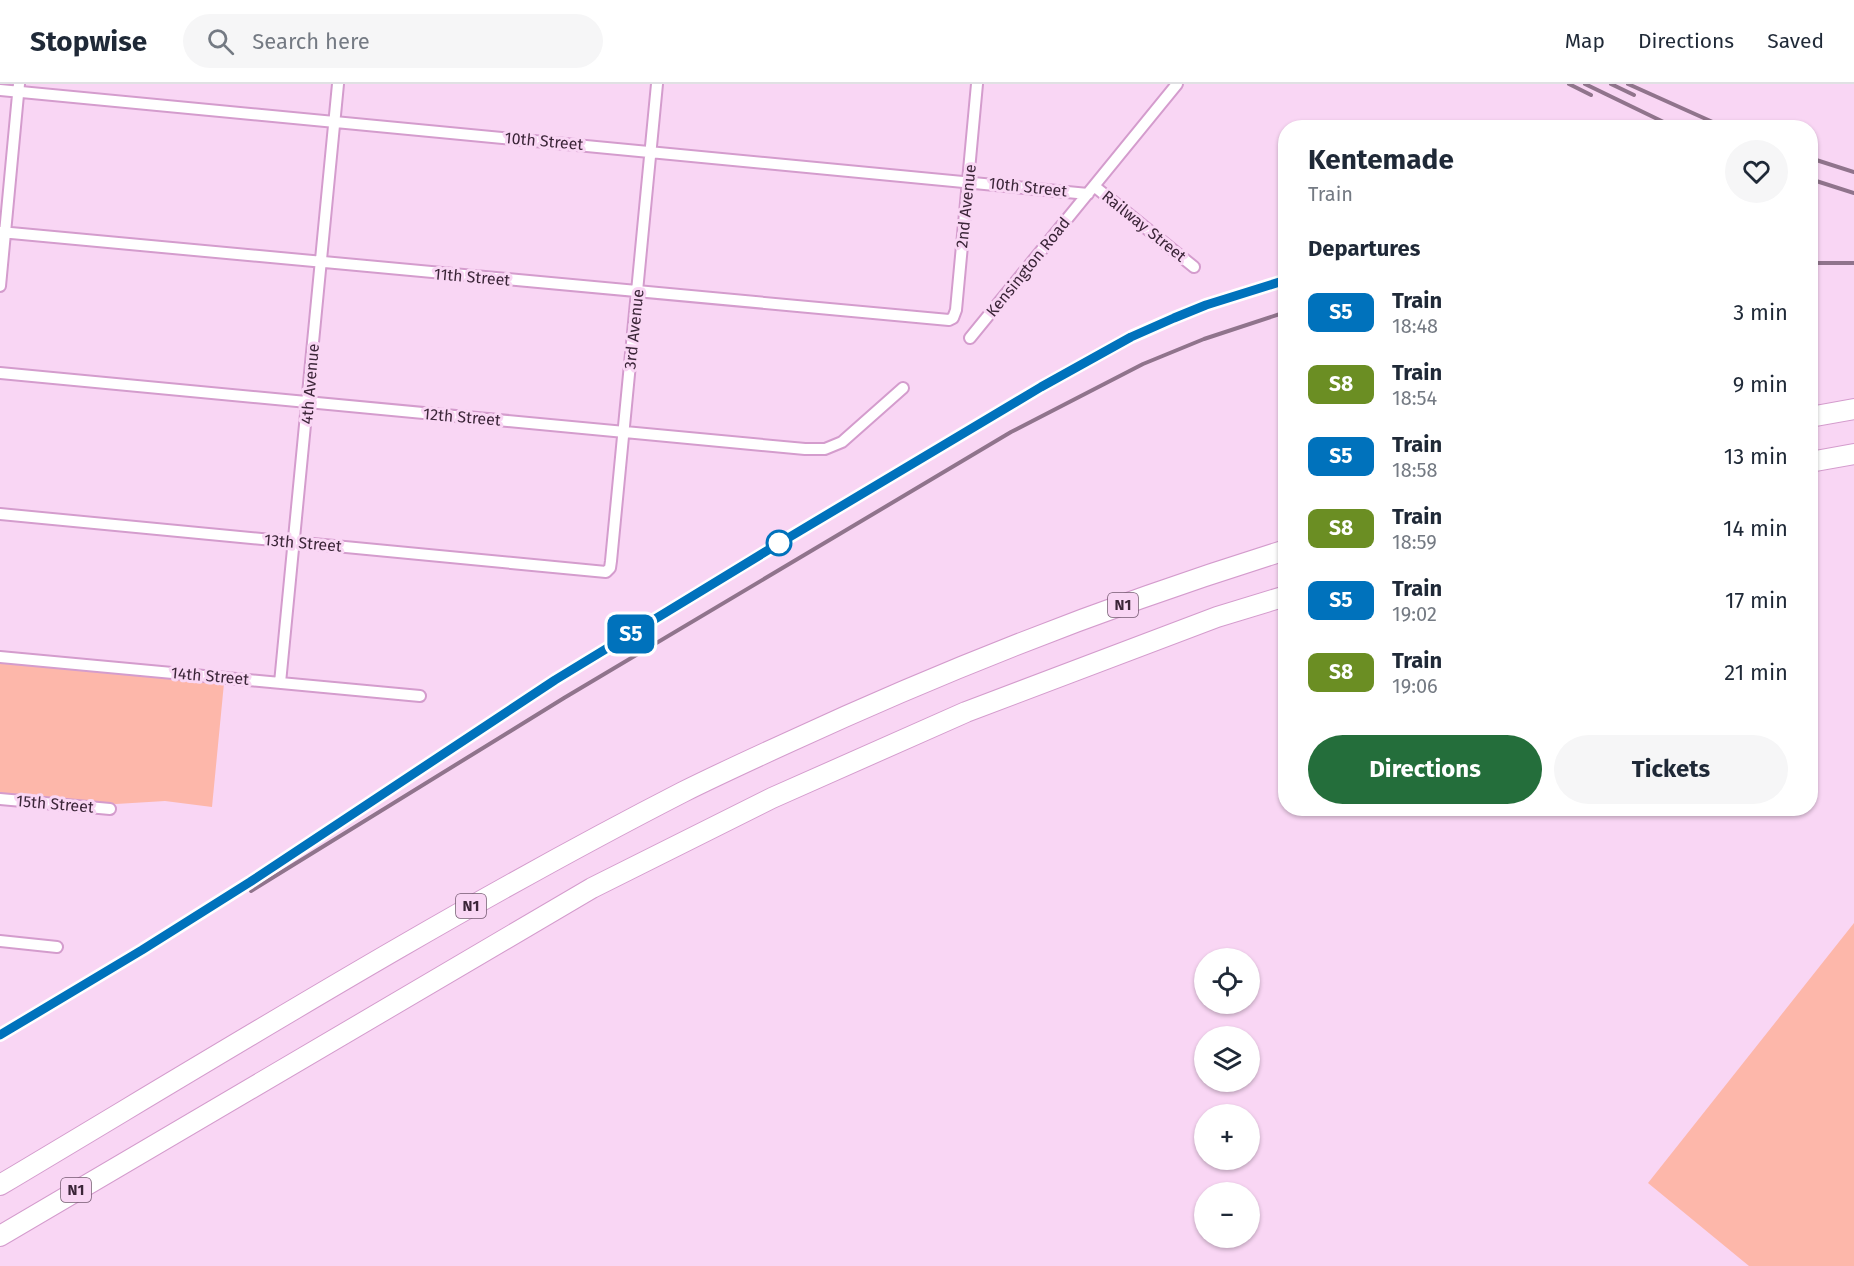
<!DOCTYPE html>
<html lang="en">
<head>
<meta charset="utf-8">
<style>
	:root { --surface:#fff; --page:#f6f6f7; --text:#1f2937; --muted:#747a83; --line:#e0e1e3; --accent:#246e3b }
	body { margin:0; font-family:"Fira Sans",sans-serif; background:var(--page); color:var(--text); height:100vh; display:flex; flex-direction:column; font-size:22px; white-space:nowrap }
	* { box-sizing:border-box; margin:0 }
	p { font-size:20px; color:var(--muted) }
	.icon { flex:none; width:33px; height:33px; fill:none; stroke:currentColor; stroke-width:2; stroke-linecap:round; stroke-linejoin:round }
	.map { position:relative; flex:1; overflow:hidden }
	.sheet { position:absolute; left:1278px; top:36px; width:540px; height:696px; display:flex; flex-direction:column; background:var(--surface); border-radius:24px; box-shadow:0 2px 4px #0004 }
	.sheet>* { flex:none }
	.badge { padding:0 12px; border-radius:9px; font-size:21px; line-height:39px }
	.tools { position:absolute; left:1194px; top:864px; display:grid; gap:12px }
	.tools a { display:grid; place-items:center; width:66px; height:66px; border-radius:50%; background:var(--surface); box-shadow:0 2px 4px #0004; font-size:30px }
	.map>.badge { position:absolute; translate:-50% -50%; box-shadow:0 0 0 3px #fff }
	h2 { padding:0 30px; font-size:22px; line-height:54px }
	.round { display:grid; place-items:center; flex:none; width:63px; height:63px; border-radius:32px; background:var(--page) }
	.headline { display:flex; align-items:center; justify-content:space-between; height:102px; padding:0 30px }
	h1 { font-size:28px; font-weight:700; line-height:45px }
	.button { display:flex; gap:12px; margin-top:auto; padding:12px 30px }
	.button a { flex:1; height:69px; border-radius:36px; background:var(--accent); color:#fff; font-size:24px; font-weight:700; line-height:69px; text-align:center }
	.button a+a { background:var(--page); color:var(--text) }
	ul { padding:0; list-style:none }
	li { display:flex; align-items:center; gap:18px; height:72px; padding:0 30px }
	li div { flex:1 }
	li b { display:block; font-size:22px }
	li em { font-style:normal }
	li .badge { min-width:66px; font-weight:700; text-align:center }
	header { display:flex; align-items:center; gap:36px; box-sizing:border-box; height:84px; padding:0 30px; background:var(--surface); border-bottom:2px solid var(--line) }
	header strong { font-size:28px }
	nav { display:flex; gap:33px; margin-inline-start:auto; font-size:21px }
	.search { width:420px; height:54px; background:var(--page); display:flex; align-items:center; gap:15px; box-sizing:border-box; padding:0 21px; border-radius:33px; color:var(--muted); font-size:22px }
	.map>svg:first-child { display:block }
	.green { fill:#fdb7aa }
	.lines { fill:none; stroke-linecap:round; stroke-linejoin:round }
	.street-casing { stroke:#d49ccd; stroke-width:14 }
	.highway-casing { stroke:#d49ccd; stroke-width:22 }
	.street { stroke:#fff; stroke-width:10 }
	.highway { stroke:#fff; stroke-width:20 }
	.rail { stroke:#90748c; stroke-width:4 }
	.line-casing { stroke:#fff; stroke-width:14 }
	.line { stroke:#0072bc; stroke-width:9 }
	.stop-dot { fill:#fff; stroke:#0072bc; stroke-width:3 }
	.labels { text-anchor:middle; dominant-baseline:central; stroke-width:6; stroke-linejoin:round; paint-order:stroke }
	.shield { fill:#f9d6f4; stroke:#745a70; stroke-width:1.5 }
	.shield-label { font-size:15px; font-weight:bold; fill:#3b2538 }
	.street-label { font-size:16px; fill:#3b2538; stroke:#f9d6f4 }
</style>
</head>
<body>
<header>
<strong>Stopwise</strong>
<div class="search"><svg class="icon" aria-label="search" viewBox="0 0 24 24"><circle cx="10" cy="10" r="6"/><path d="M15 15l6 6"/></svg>Search here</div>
<nav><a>Map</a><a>Directions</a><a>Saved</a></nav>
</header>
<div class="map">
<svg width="1854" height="1182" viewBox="0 0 1854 1182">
	<rect width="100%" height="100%" fill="#f9d6f4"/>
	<path class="green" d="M0,579L224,599L212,723L165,717L116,720L0,709Z
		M1854,839V1182H1749L1648,1099Z"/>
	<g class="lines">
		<defs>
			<path id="street" d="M0,6L1088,110
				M1094,102L1194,183
				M0,148L949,236L953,234L956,226L977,0
				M0,202L19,0
				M970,254L1177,0
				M0,289L805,365H825L842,358L903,304
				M0,430L606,488L610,484L611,477L657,0
				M0,573L420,612
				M280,599L338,0
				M0,715L110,725
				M0,857L57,863"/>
			<path id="highway" d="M1810,333L1854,325
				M1810,378L1854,370
				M0,1101C225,967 449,828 683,708C717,691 752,675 787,659C949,584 1115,519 1286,466
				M0,1152L592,804L772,714L966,628L1217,533L1286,512"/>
		</defs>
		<use href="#street" class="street-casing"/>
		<use href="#highway" class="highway-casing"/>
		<use href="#street" class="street"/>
		<use href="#highway" class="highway"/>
		<path class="rail" d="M1569,0L1591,11
			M1585,0L1676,44
			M1611,0L1634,11
			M1628,0L1726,44
			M1810,74L1854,88
			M1810,95L1854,109
			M1810,179H1854
			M251,807L564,614L1011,348L1143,280L1204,255L1286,228
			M0,951L142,866L250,798L555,596L788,454L1041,303L1095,272L1174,234L1243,208L1286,196"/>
	</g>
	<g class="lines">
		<defs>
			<path id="line" d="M0,951L142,866L250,798L555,596L788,454L1041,303L1131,253L1174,234L1206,221L1286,196"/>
		</defs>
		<use href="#line" class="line-casing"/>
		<use href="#line" class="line"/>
	</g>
	<circle class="stop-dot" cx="779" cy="459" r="12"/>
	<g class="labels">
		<g class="shield">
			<rect x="1108" y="509" width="30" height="24" rx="4.5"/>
			<rect x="456" y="810" width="30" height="24" rx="4.5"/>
			<rect x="61" y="1094" width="30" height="24" rx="4.5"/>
		</g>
		<g class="shield-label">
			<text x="1123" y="521">N1</text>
			<text x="471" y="822">N1</text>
			<text x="76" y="1106">N1</text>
		</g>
		<g class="street-label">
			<text transform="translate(544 57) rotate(5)">10th Street</text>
			<text transform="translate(1028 103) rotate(6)">10th Street</text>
			<text transform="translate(966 122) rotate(-84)">2nd Avenue</text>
			<text transform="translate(1144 142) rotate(39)">Railway Street</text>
			<text transform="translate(1028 183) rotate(-51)">Kensington Road</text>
			<text transform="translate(472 193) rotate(5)">11th Street</text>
			<text transform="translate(634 245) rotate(-84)">3rd Avenue</text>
			<text transform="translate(310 300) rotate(-85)">4th Avenue</text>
			<text transform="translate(462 333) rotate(5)">12th Street</text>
			<text transform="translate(303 459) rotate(5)">13th Street</text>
			<text transform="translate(210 592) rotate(5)">14th Street</text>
			<text transform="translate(55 720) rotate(5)">15th Street</text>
		</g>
	</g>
</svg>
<div class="tools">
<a><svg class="icon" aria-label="locate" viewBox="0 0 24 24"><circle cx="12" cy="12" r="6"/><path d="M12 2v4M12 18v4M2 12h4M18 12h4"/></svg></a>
<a><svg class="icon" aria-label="layers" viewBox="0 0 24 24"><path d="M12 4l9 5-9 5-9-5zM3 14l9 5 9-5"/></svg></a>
<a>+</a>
<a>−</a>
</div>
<b class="badge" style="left:631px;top:550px;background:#0072bc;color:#fff">S5</b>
<section class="sheet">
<div class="headline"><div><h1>Kentemade</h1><p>Train</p></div><a class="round"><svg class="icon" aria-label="heart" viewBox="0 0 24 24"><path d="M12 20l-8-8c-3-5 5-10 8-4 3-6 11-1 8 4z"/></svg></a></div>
<h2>Departures</h2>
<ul>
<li><span class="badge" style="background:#0072bc;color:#fff">S5</span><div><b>Train</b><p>18:48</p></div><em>3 min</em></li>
<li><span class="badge" style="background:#6b8e23;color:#fff">S8</span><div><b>Train</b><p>18:54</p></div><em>9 min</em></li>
<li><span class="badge" style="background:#0072bc;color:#fff">S5</span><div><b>Train</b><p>18:58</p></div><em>13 min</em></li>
<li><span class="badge" style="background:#6b8e23;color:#fff">S8</span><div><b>Train</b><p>18:59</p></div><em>14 min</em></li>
<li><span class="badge" style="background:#0072bc;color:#fff">S5</span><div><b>Train</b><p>19:02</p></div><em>17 min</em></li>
<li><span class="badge" style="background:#6b8e23;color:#fff">S8</span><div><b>Train</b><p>19:06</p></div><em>21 min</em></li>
</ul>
<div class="button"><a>Directions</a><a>Tickets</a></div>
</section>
</div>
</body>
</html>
